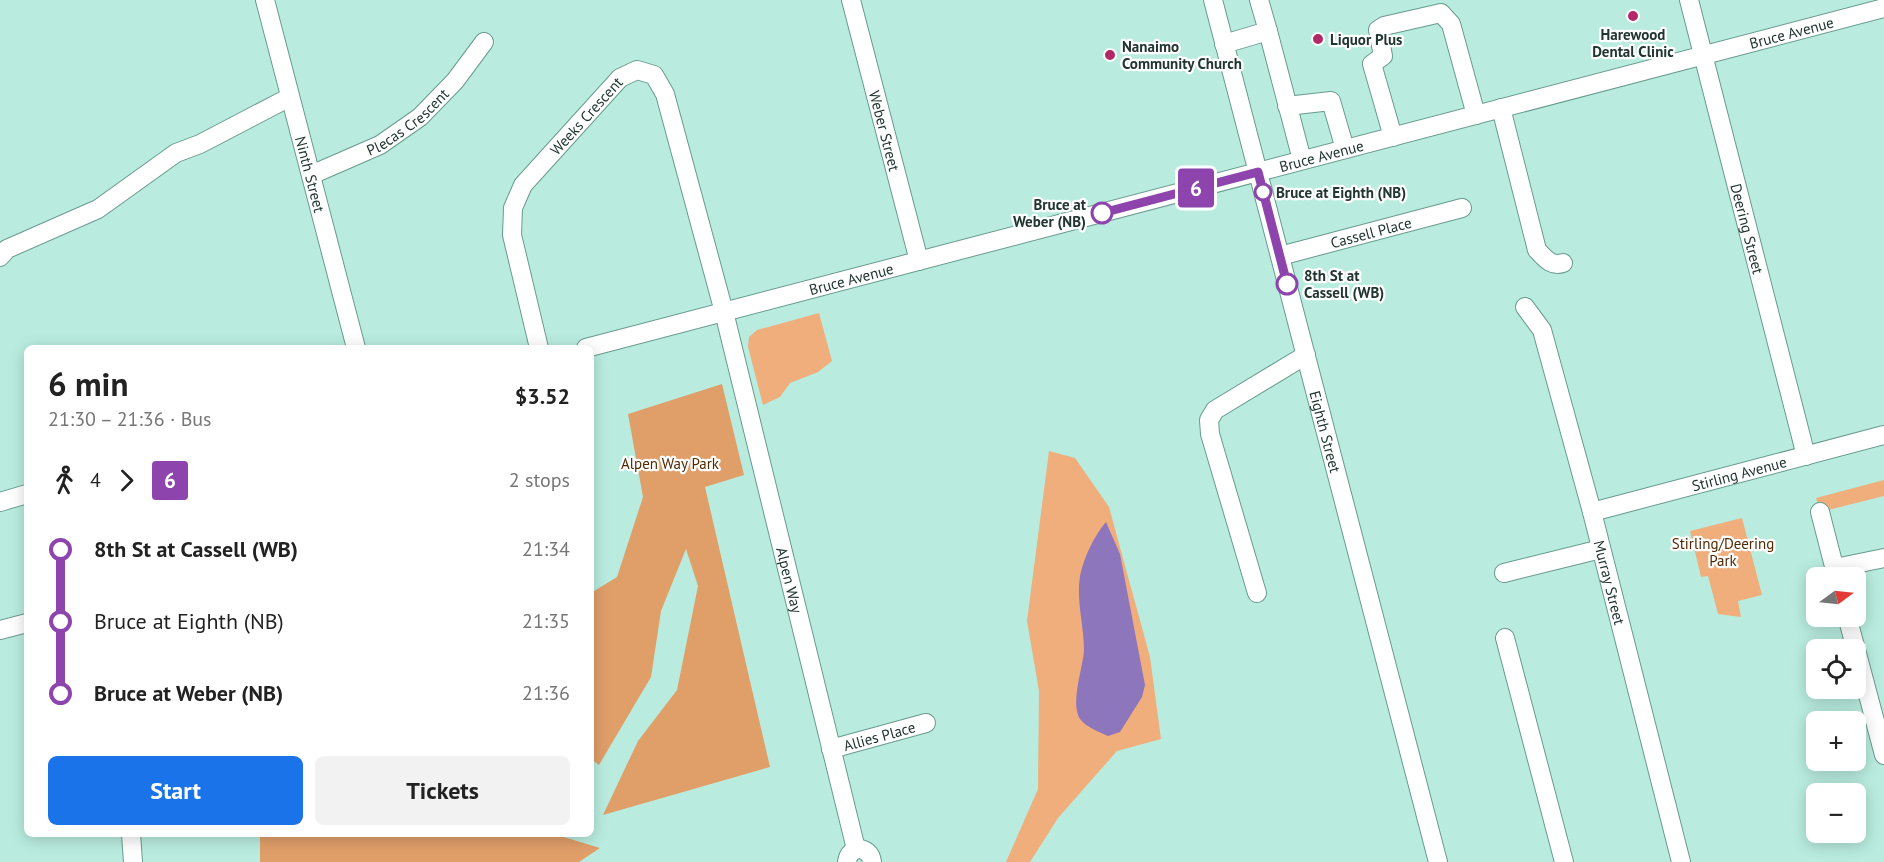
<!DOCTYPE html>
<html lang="en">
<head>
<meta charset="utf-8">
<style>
	:root { --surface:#fff; --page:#f2f2f2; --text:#222; --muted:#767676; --accent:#1a73e8 }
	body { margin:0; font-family:"PT Sans",sans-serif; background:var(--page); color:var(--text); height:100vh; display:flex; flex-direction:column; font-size:22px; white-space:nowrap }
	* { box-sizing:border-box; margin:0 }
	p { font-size:20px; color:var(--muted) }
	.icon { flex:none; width:33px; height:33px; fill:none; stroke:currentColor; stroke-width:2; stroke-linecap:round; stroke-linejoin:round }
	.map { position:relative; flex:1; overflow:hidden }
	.sheet { position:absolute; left:24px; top:345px; width:570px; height:492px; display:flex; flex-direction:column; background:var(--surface); border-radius:9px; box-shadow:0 3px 15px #0003 }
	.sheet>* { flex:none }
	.badge { padding:0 12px; border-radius:4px; font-size:21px; line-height:39px }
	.needle { width:39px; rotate:75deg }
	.controls { position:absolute; left:1806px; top:567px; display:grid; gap:12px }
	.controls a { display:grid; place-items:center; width:60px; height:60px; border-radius:9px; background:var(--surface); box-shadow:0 3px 15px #0003; font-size:30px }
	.map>.badge { position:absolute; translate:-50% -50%; box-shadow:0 0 0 3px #fff }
	.legs { display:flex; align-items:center; gap:9px; height:66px; padding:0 24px; font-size:20px }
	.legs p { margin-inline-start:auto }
	.head { display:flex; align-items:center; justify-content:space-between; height:102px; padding:0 24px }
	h1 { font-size:33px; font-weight:700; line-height:45px }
	.action { display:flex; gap:12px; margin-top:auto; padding:12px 24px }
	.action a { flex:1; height:69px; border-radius:9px; background:var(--accent); color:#fff; font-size:24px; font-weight:700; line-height:69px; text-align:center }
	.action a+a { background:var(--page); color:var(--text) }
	ul { padding:0 24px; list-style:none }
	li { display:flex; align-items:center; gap:21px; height:72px; font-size:22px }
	li i { display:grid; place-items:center; width:9px; height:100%; margin:0 8px; background:currentColor }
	li i::after { content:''; width:15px; height:15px; margin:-8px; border:4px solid; border-radius:50%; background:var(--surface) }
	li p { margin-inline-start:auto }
	li:first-child i { background:linear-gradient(#0000 50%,currentColor 0) }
	li:last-child i { background:linear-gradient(currentColor 50%,#0000 0) }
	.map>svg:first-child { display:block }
	.green { fill:#efae7c }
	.forest { fill:#e09e69 }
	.water { fill:#8d76bb }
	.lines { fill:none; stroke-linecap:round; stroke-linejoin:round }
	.minor-casing { stroke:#699a8f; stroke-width:20 }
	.minor { stroke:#fff; stroke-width:18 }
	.line-1-casing { stroke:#fff; stroke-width:14 }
	.line-1 { stroke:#8e44ad; stroke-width:9 }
	.poi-dot { fill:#b32967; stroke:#fff; stroke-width:2 }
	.stop-1-dot { fill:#fff; stroke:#8e44ad; stroke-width:3 }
	.labels { text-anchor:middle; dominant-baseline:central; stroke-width:4.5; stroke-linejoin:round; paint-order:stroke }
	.street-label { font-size:15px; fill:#213531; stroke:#fff }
	.poi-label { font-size:15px; font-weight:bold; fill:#213531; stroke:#fff; text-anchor:start }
	.stop-label { font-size:15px; font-weight:bold; fill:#213531; stroke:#fff; text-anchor:start }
	.park-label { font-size:15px; fill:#522800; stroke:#fff }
</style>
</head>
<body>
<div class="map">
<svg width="1884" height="862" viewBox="0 0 1884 862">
	<rect width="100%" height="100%" fill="#b9ecdf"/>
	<path class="green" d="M819,313L832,361L818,372L790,383L780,397L763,405L748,347L749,337L757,330Z
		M1049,451L1075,458L1109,507L1150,657L1161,739L1117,751L1058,818L1030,862H1006L1038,789L1039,691L1027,621Z
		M1884,480V496L1820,512L1816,498Z
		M1742,518L1762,595L1738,601L1741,617L1718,614L1708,576L1701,577L1690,531Z"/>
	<path class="forest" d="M722,384L744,475L705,487L770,767L603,815L638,741L677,690L698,586L686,549L661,611L651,677L599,765L591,759V593L617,577L643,497L628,414Z
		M260,834H554L600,848L579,862H260Z"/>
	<path class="water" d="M1106,522L1120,554L1145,685L1142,697L1120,732L1108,736C1099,732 1086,727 1080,719C1070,703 1083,668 1084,650C1084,625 1076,601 1080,576C1084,557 1094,536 1106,522Z"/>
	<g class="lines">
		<defs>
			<g id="minor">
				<path id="s1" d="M265,0L356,348"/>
				<path id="s2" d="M851,0L919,261"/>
				<path id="s3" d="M1213,0L1438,862"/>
				<path id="s4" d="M1689,0L1806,456"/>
				<path d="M1268,31L1302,160"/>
				<path d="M1224,44L1268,31L1259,0"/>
				<path d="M1287,106L1331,101L1345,149"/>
				<path d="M1501,108L1537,250C1545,258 1551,267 1563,263"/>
				<path d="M1393,137L1372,64L1383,56L1378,30L1384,26L1441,13L1451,24L1476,115"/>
				<path id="s5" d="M311,175L380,145L420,117L455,81L484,42"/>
				<path id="s6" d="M1280,256L1462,208"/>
				<path d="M0,257L7,249L98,209L176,153L200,144L290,97"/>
				<path id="s7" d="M1525,307L1542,330L1592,512L1681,862"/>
				<path id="s8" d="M539,348L512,235L513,208L523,185L620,78L637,70L654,75L665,94L724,312L856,849"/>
				<path id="s9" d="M586,348L1884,8"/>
				<path d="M0,502L27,494"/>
				<path id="s10" d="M1592,512L1884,435"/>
				<path d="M1820,512L1837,578"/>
				<path d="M1835,568L1884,558"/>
				<path d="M1504,573L1601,549"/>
				<path d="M1257,593L1210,434L1209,420L1215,410L1306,355"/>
				<path d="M1847,616L1884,755"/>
				<path d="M0,630L27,623"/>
				<path d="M1505,638L1564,862"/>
				<path id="s11" d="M831,749L926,723"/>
				<path d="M131,834L133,862"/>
				<path d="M847,862C849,845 870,845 872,862"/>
			</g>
		</defs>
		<use href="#minor" class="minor-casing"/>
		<use href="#minor" class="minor"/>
	</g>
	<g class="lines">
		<defs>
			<path id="line-1" d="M1102,213L1258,172L1287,284"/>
		</defs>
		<use href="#line-1" class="line-1-casing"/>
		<use href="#line-1" class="line-1"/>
	</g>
	<g class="poi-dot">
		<circle cx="1633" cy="16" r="6"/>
		<circle cx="1318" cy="39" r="6"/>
		<circle cx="1110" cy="55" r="6"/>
	</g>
	<g class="stop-1-dot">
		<circle cx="1263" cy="192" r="8"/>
		<circle cx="1102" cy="213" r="10"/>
		<circle cx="1287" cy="284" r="10"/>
	</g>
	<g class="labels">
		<g class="street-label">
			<text stroke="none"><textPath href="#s9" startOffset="1246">Bruce Avenue</textPath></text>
			<text stroke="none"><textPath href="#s8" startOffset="262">Weeks Crescent</textPath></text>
			<text stroke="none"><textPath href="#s5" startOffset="111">Plecas Crescent</textPath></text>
			<text stroke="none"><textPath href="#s2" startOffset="135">Weber Street</textPath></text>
			<text stroke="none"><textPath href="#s9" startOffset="760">Bruce Avenue</textPath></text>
			<text stroke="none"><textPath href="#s1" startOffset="180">Ninth Street</textPath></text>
			<text stroke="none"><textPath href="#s4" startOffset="236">Deering Street</textPath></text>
			<text stroke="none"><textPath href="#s6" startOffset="94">Cassell Place</textPath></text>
			<text stroke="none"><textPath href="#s9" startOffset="274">Bruce Avenue</textPath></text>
			<text stroke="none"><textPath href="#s3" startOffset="446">Eighth Street</textPath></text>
			<text stroke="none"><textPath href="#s10" startOffset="152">Stirling Avenue</textPath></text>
			<text stroke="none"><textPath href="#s8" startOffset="873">Alpen Way</textPath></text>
			<text stroke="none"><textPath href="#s7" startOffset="290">Murray Street</textPath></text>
			<text stroke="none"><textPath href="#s11" startOffset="50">Allies Place</textPath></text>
		</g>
		<g class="poi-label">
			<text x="1633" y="34" text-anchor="middle">Harewood<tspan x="1633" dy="17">Dental Clinic</tspan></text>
			<text x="1330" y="39">Liquor Plus</text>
			<text x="1122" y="46">Nanaimo<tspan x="1122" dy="17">Community Church</tspan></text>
		</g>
		<g class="stop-label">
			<text x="1276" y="192">Bruce at Eighth (NB)</text>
			<text x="1086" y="204" text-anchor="end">Bruce at<tspan x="1086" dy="17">Weber (NB)</tspan></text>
			<text x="1304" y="275">8th St at<tspan x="1304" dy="17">Cassell (WB)</tspan></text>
		</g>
		<g class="park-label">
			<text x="670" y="463">Alpen Way Park</text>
			<text x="1723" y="543">Stirling/Deering<tspan x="1723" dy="17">Park</tspan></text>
		</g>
	</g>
</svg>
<div class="controls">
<a><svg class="needle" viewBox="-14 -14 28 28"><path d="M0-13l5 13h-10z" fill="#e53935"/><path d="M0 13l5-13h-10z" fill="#767676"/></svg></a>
<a><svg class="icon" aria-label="locate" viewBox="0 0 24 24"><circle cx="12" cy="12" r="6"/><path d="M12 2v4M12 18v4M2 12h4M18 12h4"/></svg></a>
<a>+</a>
<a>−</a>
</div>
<b class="badge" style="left:1196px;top:188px;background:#8e44ad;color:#fff">6</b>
<section class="sheet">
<div class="head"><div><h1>6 min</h1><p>21:30 – 21:36 · Bus</p></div><b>$3.52</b></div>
<div class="legs"><svg class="icon" aria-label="walk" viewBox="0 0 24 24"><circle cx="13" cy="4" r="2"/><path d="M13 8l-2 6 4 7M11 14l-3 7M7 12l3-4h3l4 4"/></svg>4<svg class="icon" aria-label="forward" viewBox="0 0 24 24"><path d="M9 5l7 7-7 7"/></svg><b class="badge" style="background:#8e44ad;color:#fff">6</b><p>2 stops</p></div>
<ul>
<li><i style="color:#8e44ad"></i><b>8th St at Cassell (WB)</b><p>21:34</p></li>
<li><i style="color:#8e44ad"></i><span>Bruce at Eighth (NB)</span><p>21:35</p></li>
<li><i style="color:#8e44ad"></i><b>Bruce at Weber (NB)</b><p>21:36</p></li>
</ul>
<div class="action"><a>Start</a><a>Tickets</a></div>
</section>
</div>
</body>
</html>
